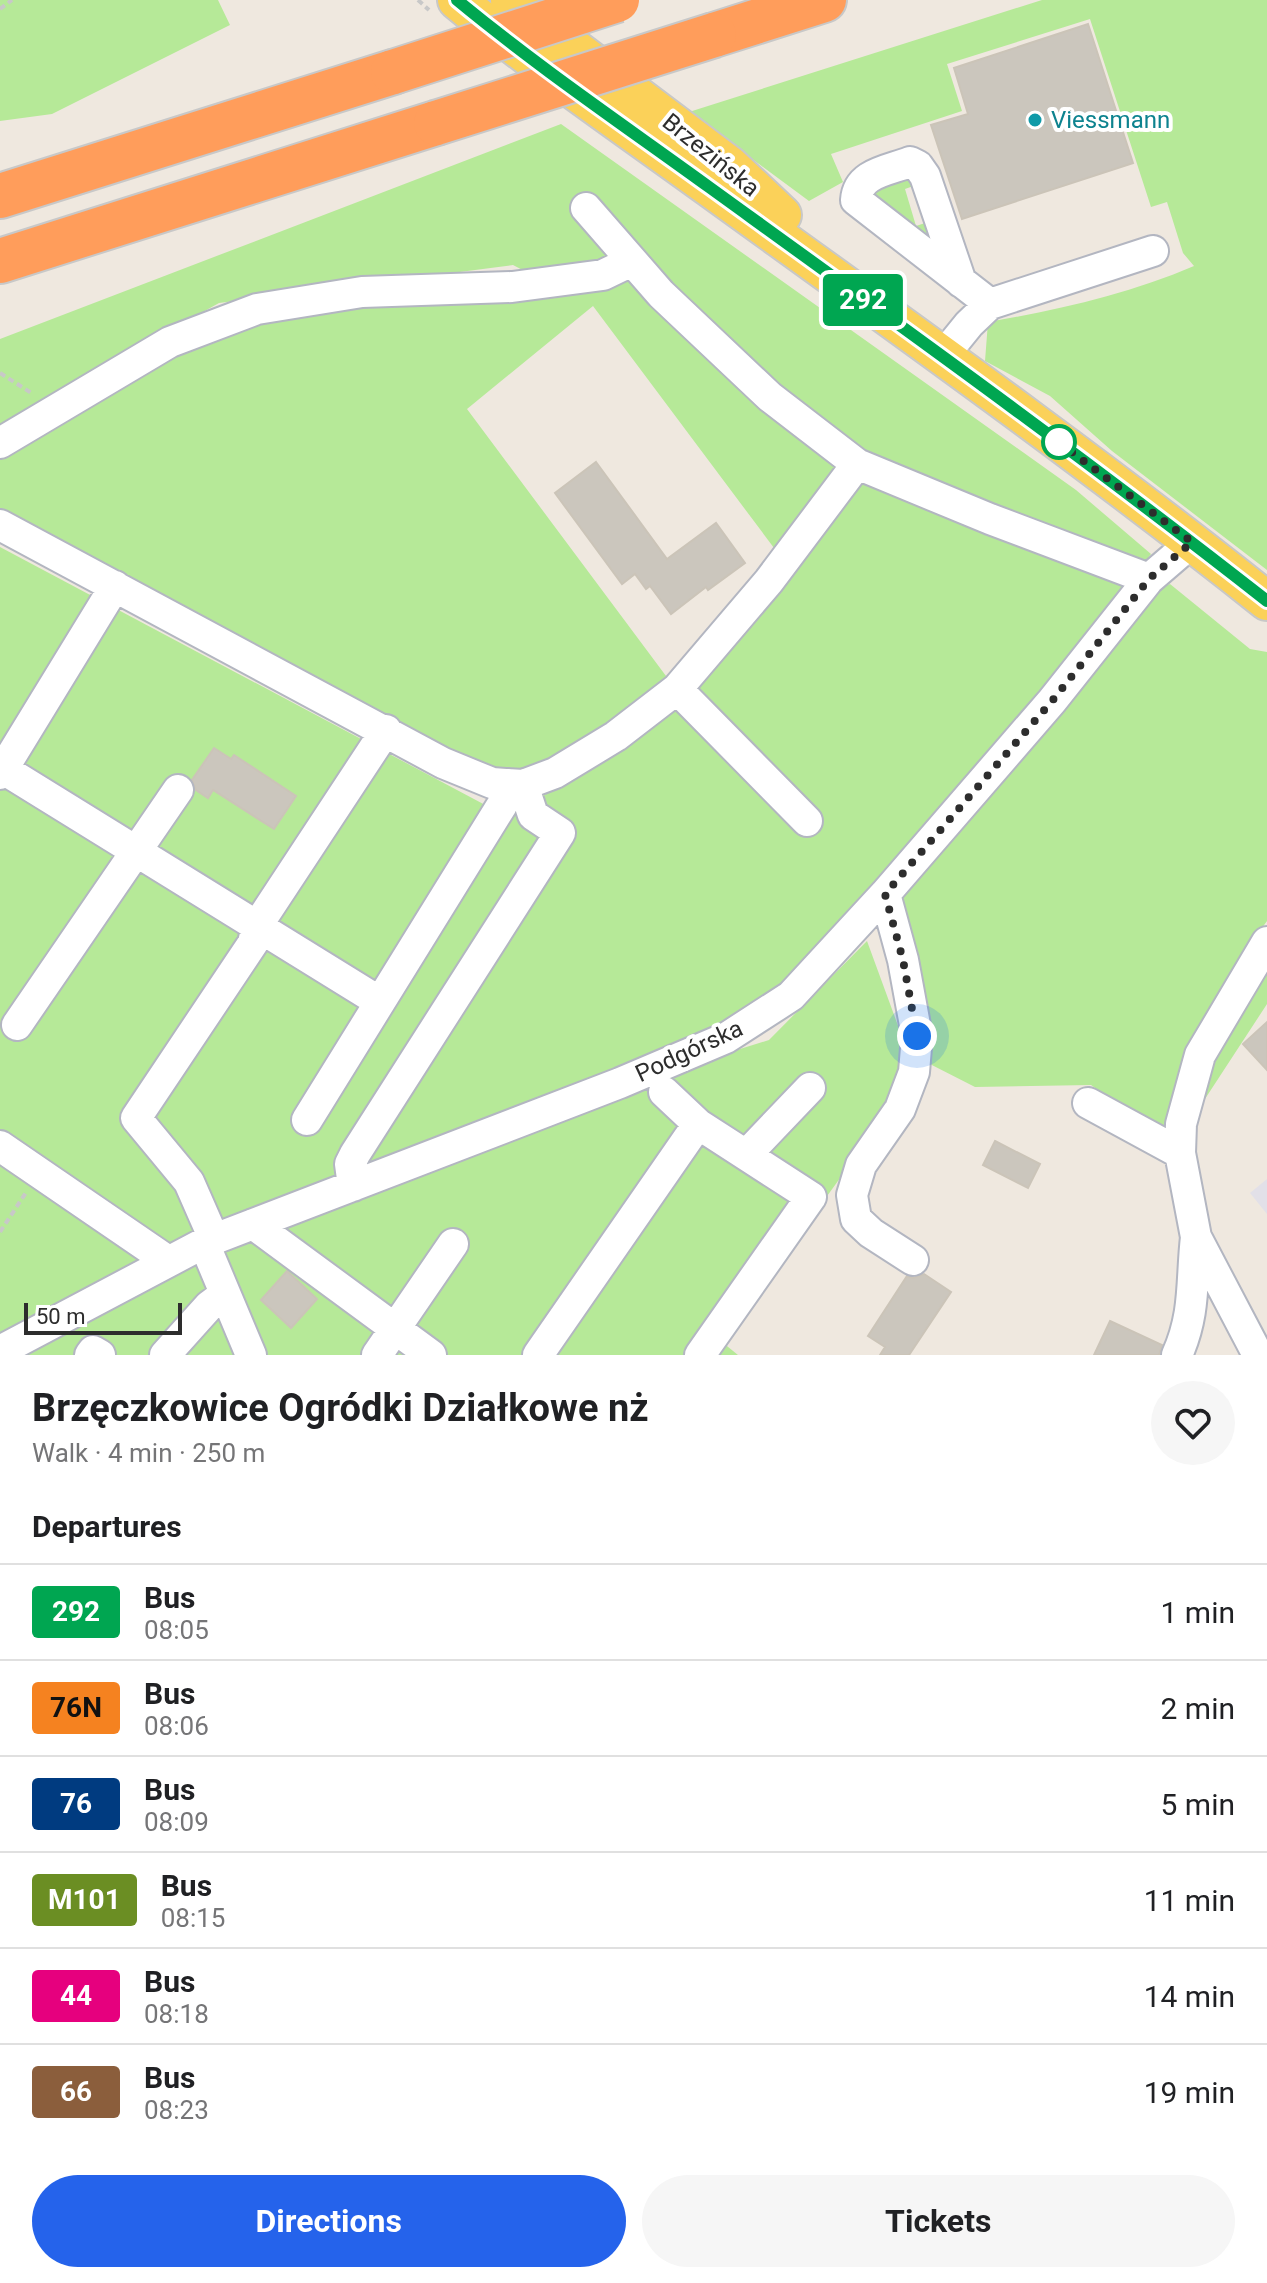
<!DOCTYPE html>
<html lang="en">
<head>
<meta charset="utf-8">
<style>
	:root { --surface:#fff; --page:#f6f6f6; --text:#202124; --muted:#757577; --line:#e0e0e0; --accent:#2563eb }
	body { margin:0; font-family:Roboto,sans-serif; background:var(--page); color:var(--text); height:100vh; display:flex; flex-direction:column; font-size:30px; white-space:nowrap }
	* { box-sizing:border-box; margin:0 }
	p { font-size:26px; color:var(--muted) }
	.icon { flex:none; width:44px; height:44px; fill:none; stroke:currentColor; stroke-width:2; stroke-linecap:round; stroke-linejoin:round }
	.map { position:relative; height:1355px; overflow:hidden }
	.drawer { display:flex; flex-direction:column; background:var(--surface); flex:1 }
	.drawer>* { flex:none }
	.badge { padding:0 16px; border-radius:6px; font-size:28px; line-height:52px }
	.scale { position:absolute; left:24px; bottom:20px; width:158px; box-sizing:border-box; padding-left:8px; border:4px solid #2d2d2d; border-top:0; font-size:22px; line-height:28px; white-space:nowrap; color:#2d2d2d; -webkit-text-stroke:6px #fff; paint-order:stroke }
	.you { position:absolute; width:40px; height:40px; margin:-20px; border:6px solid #fff; border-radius:50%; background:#1a73e8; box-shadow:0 0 0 12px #1a73e833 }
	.map>.badge { position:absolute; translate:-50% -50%; box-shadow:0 0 0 4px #fff }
	h2 { padding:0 32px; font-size:30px; line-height:72px }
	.round { display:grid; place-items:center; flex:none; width:84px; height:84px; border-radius:42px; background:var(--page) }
	.head { display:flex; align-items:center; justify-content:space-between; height:136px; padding:0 32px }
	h1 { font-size:38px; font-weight:700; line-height:60px }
	.button { display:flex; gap:16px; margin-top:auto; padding:16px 32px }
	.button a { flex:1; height:92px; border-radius:48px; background:var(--accent); color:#fff; font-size:32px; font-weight:700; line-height:92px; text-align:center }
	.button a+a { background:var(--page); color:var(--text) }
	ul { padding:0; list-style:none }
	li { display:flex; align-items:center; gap:24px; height:96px; padding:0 32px; border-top:2px solid var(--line) }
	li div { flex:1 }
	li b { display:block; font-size:30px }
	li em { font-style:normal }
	li .badge { min-width:88px; font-weight:700; text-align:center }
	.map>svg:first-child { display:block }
	.industrial { fill:#e2e0e8 }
	.green { fill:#b6e998 }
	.building { fill:#cbc6bd; stroke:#cbc4b8; stroke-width:2 }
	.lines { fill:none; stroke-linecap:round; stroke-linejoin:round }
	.minor-casing { stroke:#b3b6c1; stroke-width:34 }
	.major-casing { stroke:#c8c8c8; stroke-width:42 }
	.highway-casing { stroke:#c8c8c8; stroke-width:48 }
	.path { stroke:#c8c8c8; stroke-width:4; stroke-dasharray:6 4; stroke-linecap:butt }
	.minor { stroke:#fff; stroke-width:30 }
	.major { stroke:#fbd159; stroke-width:38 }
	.highway { stroke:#ff9d5b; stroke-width:44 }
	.highway-bridge-casing { stroke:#c8c8c8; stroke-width:48; stroke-linecap:butt }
	.highway-bridge { stroke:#ff9d5b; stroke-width:44 }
	.line-casing { stroke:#fff; stroke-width:18 }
	.line { stroke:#00a651; stroke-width:12 }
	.walk { stroke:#2d2d2d; stroke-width:8; stroke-dasharray:0 14.4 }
	.culture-dot { fill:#0f9aa8; stroke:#fff; stroke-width:3 }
	.stop-dot { fill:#fff; stroke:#00a651; stroke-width:4 }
	.labels { text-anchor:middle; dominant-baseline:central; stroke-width:8; stroke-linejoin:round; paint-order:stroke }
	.culture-label { font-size:24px; fill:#0d838f; stroke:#fff; text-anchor:start }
	.street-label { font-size:24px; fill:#2d2d2d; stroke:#fff }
</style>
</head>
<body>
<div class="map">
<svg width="1267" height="1355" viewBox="0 0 1267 1355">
	<rect width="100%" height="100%" fill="#efe8df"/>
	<path class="industrial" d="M1267,1179V1214L1250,1193Z"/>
	<path class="green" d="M0,0H218L230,25L52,114L0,121Z
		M1042,0H1267V570L1112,451L1050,396L985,361L988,322C1058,310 1129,294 1194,266L1183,253L1167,202L1151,207L1090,19L947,64L962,111L831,154L843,182L809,201L689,112Z
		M561,124L1076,490L1151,554L1011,732L792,984L705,1035L465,1135L769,1040L867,941L908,1053L884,1117L722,1342L738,1355H0V547L504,815L554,790L688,694L777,552L593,306L467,409L669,680L588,741L529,773L489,771L0,515V459L181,351L266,317L559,289L513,265L219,303L0,425V339Z
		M902,174L919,184L905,189L916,226L931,221L934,243L873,204V188Z
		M1170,584L1250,649L1267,652V921L1259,932L1171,1130L1155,1131L1091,1085L975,1087L922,1060L896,898L1157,589Z
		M1267,962V1004L1186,1128L1215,1049Z"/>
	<path class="building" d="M1088,24L1133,163L962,219L931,125L968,114L954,68Z
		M596,462L667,559L716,523L745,563L708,590L706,587L671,614L650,586L646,589L635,574L622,584L555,493Z
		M214,748L231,759L234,755L296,796L274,829L213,790L208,798L196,790L192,780Z
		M1267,1022V1070L1243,1044Z
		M995,1141L1040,1164L1028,1188L983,1165Z
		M287,1271L317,1299L291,1328L261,1300Z
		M924,1274L951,1292L909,1355H880L885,1347L868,1336L907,1276L913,1278Z
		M1110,1321L1162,1345L1159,1355H1094Z"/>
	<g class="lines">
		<defs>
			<path id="minor" d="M586,208L661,294L770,397L857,464L990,519L1149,579
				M961,282L925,176L918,166L910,162C887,171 858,173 856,200L990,304
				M943,356L969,324L990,304L1153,251
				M0,443L170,342L257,309L362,292L512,287L603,275L632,261
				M0,525L443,763L492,783L523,785L555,773L616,736L677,689L769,581L857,464
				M677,689L807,821
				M0,767L380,1002
				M0,774L115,586
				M885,894L903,960L917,1036L914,1072L900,1109L861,1165L852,1195L856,1219L871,1233L913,1260
				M17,1025L178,790
				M664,1092L698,1124L811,1197L700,1355
				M1088,1103L1180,1153
				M307,1120L502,805L509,784
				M0,1146L168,1261
				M746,1155L810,1088
				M353,1186L350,1164L355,1154L560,833L533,815L523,785
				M253,1224L431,1355
				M214,1239L189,1182L136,1118L253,943L257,926L386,730
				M204,1243L251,1355
				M0,1351L204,1243L620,1083L726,1038L791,996L885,894L1052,701L1149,579L1192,542
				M90,1355L93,1351L100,1355
				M165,1355L209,1306L225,1294
				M377,1355L453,1244
				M538,1355L698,1124
				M1177,1355C1196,1313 1191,1280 1196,1237
				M1258,1355L1196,1237L1180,1153L1181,1124L1200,1055L1267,942"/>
			<path id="major" d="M457,0C538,67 625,126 709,187C897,323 1086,457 1267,601
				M510,0L730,166L782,215"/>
			<path id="highway" d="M714,35L824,0
				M0,196L393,72
				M0,261L436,123"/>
		</defs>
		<use href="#minor" class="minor-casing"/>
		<use href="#major" class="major-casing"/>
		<use href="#highway" class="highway-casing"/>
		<path class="path" d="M418,0L429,10
			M0,9L12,0
			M0,373L33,394
			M0,1232L27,1191"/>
		<use href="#minor" class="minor"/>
		<use href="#major" class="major"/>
		<use href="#highway" class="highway"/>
		<defs>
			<path id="highway-bridge" d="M393,72L617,0
				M436,123L714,35"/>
		</defs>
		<use href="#highway-bridge" class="highway-bridge-casing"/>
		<use href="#highway-bridge" class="highway-bridge"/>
	</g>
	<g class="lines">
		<defs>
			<path id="line" d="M457,0C538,67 625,126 709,187C897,323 1085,458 1267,601"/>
		</defs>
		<use href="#line" class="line-casing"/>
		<use href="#line" class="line"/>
		<path class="walk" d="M917,1036L903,960L885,894L1052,701L1149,579L1192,542L1057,441L1059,442"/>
	</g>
	<circle class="culture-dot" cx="1035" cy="120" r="8"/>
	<circle class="stop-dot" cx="1059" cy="442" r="16"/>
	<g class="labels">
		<g class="culture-label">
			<text x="1051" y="120">Viessmann</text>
		</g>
		<g class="street-label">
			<text transform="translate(711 155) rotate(39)">Brzezińska</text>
			<text transform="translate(689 1051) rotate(-25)">Podgórska</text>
		</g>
	</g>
</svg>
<div class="scale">50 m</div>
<div class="you" style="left:917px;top:1036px"></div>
<b class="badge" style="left:863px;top:300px;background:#00a651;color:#fff">292</b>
</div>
<section class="drawer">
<div class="head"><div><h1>Brzęczkowice Ogródki Działkowe nż</h1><p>Walk · 4 min · 250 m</p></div><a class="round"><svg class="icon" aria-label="heart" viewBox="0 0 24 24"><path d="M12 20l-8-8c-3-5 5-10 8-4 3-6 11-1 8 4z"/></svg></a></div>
<h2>Departures</h2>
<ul>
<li><span class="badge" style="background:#00a651;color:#fff">292</span><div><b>Bus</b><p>08:05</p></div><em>1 min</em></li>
<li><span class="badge" style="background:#f58220;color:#111">76N</span><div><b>Bus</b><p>08:06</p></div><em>2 min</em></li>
<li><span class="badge" style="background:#003b80;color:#fff">76</span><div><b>Bus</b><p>08:09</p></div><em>5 min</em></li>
<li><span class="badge" style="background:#6b8e23;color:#fff">M101</span><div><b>Bus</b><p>08:15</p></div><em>11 min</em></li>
<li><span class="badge" style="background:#e6007e;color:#fff">44</span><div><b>Bus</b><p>08:18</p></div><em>14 min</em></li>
<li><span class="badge" style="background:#8b5e3c;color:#fff">66</span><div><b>Bus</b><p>08:23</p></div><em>19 min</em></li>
</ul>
<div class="button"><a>Directions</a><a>Tickets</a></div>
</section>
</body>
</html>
